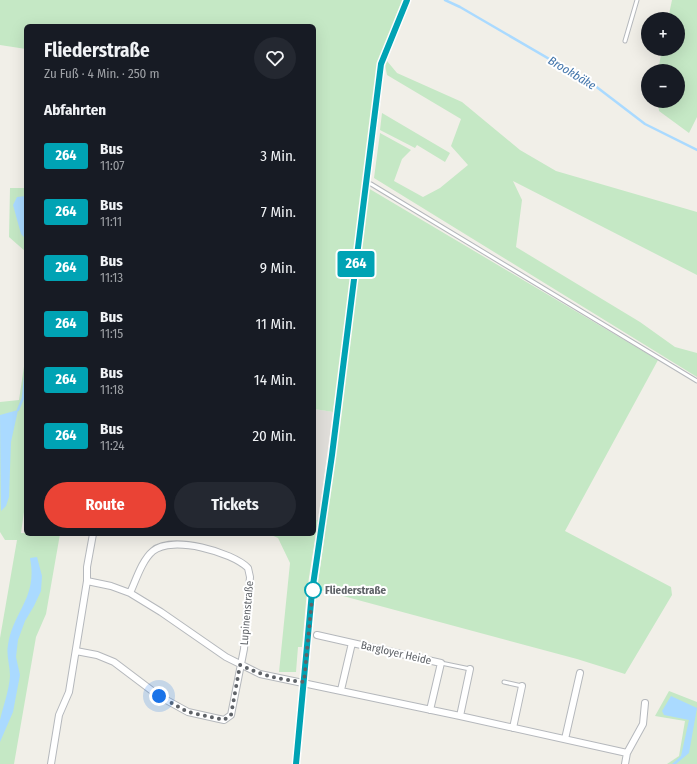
<!DOCTYPE html>
<html lang="de">
<head>
<meta charset="utf-8">
<style>
	:root { --surface:#171b24; --page:#242831; --text:#f1f3f6; --muted:#9ea1a6; --accent:#ea4335 }
	body { margin:0; font-family:"Fira Sans Condensed",sans-serif; background:var(--page); color:var(--text); height:100vh; display:flex; flex-direction:column; font-size:15px; white-space:nowrap }
	* { box-sizing:border-box; margin:0 }
	p { font-size:13px; color:var(--muted) }
	.icon { flex:none; width:22px; height:22px; fill:none; stroke:currentColor; stroke-width:2; stroke-linecap:round; stroke-linejoin:round }
	.map { position:relative; flex:1; overflow:hidden }
	.panel { position:absolute; left:24px; top:24px; width:292px; height:512px; display:flex; flex-direction:column; background:var(--surface); border-radius:6px; box-shadow:0 4px 16px #0002 }
	.panel>* { flex:none }
	.badge { padding:0 8px; border-radius:3px; font-size:14px; line-height:26px }
	.tools { position:absolute; left:641px; top:12px; display:grid; gap:8px }
	.tools a { display:grid; place-items:center; width:44px; height:44px; border-radius:50%; background:var(--surface); box-shadow:0 4px 16px #0002; font-size:20px }
	.you { position:absolute; width:20px; height:20px; margin:-10px; border:3px solid #fff; border-radius:50%; background:#1a73e8; box-shadow:0 0 0 6px #1a73e833 }
	.map>.badge { position:absolute; translate:-50% -50%; box-shadow:0 0 0 2px #fff }
	h2 { padding:0 20px; font-size:15px; line-height:36px }
	.round { display:grid; place-items:center; flex:none; width:42px; height:42px; border-radius:21px; background:var(--page) }
	.overview { display:flex; align-items:center; justify-content:space-between; height:68px; padding:0 20px }
	h1 { font-size:19px; font-weight:700; line-height:30px }
	.primary-button { display:flex; gap:8px; margin-top:auto; padding:8px 20px }
	.primary-button a { flex:1; height:46px; border-radius:24px; background:var(--accent); color:#fff; font-size:16px; font-weight:700; line-height:46px; text-align:center }
	.primary-button a+a { background:var(--page); color:var(--text) }
	ul { padding:0; list-style:none }
	li { display:flex; align-items:center; gap:12px; height:56px; padding:0 20px }
	li div { flex:1 }
	li b { display:block; font-size:15px }
	li em { font-style:normal }
	li .badge { min-width:44px; font-weight:700; text-align:center }
	.map>svg:first-child { display:block }
	.industrial { fill:#e0deda }
	.green { fill:#c5e8c5 }
	.water { fill:#aadaff }
	.lines { fill:none; stroke-linecap:round; stroke-linejoin:round }
	.stream { stroke:#aadaff; stroke-width:2.5 }
	.service-casing { stroke:#b5b8bc; stroke-width:5 }
	.minor-casing { stroke:#b5b8bc; stroke-width:8 }
	.service { stroke:#fff; stroke-width:3 }
	.minor { stroke:#fff; stroke-width:6 }
	.line-casing { stroke:#fff; stroke-width:9 }
	.line { stroke:#00a3b4; stroke-width:6 }
	.walk { stroke:#5f6368; stroke-width:4; stroke-dasharray:0 7.2 }
	.stop-dot { fill:#fff; stroke:#00a3b4; stroke-width:2 }
	.labels { text-anchor:middle; dominant-baseline:central; stroke-width:4; stroke-linejoin:round; paint-order:stroke }
	.stop-label { font-size:11px; font-weight:bold; fill:#5f6368; stroke:#fff; text-anchor:start }
	.street-label { font-size:11px; fill:#5f6368; stroke:#fff }
	.water-label { font-size:12px; font-style:italic; fill:#4174aa; stroke:#fff }
</style>
</head>
<body>
<div class="map">
<svg width="697" height="764" viewBox="0 0 697 764">
	<rect width="100%" height="100%" fill="#f1efe8"/>
	<path class="industrial" d="M314,409L333,412L318,520H314Z"/>
	<path class="green" d="M0,0H403L384,47L377,68L365,181L333,412L314,409V26H26V49L0,45Z
		M672,0H697V117L689,133L659,111L658,101H678V71H658L662,49H678V19H668Z
		M387,61L397,73L462,102L520,150L556,171L697,212V275L513,181L522,200L516,247L640,322L675,347L697,353V377L374,178L380,133L411,150L402,159L394,181L423,197L440,188L468,165L451,146L461,119L387,75L385,65Z
		M382,113L450,153L445,162L417,145L415,148L380,130Z
		M10,188H26V252L9,237Z
		M368,188L658,360L565,531L671,587L672,595L625,674L577,659L317,589L339,432Z
		M26,353V498L21,533L60,534L46,614L36,637L14,764H0V638L17,540H5L0,532V402L19,400Z
		M314,520H318L307,590L302,647H298L296,672H279L290,563L278,538L269,534H314Z
		M669,691L697,702V764H667L679,756L685,721L655,716Z"/>
	<path class="water" d="M26,196V239L21,234L13,205L17,197Z
		M18,410L11,442L9,497L6,506L1,511L0,415Z
		M37,557L42,576L41,591L34,606L25,621L18,640L16,657L20,675L13,712L0,742C0,735 0,727 0,720C3,706 9,691 10,676C10,666 6,655 8,645C13,611 38,598 30,558Z
		M671,696L697,708L689,753L676,764H672L681,756L689,720L664,715L662,711Z"/>
	<g class="lines">
		<path class="stream" d="M445,0L460,7L594,85L645,124L697,150
			M18,410L23,398L26,369"/>
		<defs>
			<path id="service" d="M625,41L637,0
				M366,183L371,184L697,381
				M441,663L470,669
				M504,682L522,686"/>
			<path id="minor" d="M87,581L111,586L130,593L161,612L226,657L260,674L460,716L627,753L625,764
				M317,635L441,663L430,710
				M76,651L97,655L114,662L159,696L188,712L224,720L231,715L244,649L250,577L248,568C232,552 172,535 153,551C142,560 136,580 130,593
				M341,690L352,643
				M460,716L470,669
				M513,728L522,686
				M565,739L580,673
				M627,753L643,724L645,703
				M51,764L59,715L69,692L87,581V567L93,534
				M296,764L312,592L332,455L381,64L407,0"/>
		</defs>
		<use href="#service" class="service-casing"/>
		<use href="#minor" class="minor-casing"/>
		<use href="#service" class="service"/>
		<use href="#minor" class="minor"/>
	</g>
	<g class="lines">
		<defs>
			<path id="line" d="M296,764L312,592L332,455L381,64L407,0"/>
		</defs>
		<use href="#line" class="line-casing"/>
		<use href="#line" class="line"/>
		<path class="walk" d="M159,696L188,712L224,720L231,715L240,665C261,675 280,680 304,682L313,588V590"/>
	</g>
	<circle class="stop-dot" cx="313" cy="590" r="8"/>
	<g class="labels">
		<g class="stop-label">
			<text x="325" y="590">Fliederstraße</text>
		</g>
		<g class="street-label">
			<text transform="translate(247 613) rotate(-85)">Lupinenstraße</text>
			<text transform="translate(396 653) rotate(13)">Bargloyer Heide</text>
		</g>
		<g class="water-label">
			<text transform="translate(572 73) rotate(31)">Brookbäke</text>
		</g>
	</g>
</svg>
<div class="tools">
<a>+</a>
<a>−</a>
</div>
<div class="you" style="left:159px;top:696px"></div>
<b class="badge" style="left:356px;top:264px;background:#00a3b4;color:#fff">264</b>
<section class="panel">
<div class="overview"><div><h1>Fliederstraße</h1><p>Zu Fuß · 4 Min. · 250 m</p></div><a class="round"><svg class="icon" aria-label="heart" viewBox="0 0 24 24"><path d="M12 20l-8-8c-3-5 5-10 8-4 3-6 11-1 8 4z"/></svg></a></div>
<h2>Abfahrten</h2>
<ul>
<li><span class="badge" style="background:#00a3b4;color:#fff">264</span><div><b>Bus</b><p>11:07</p></div><em>3 Min.</em></li>
<li><span class="badge" style="background:#00a3b4;color:#fff">264</span><div><b>Bus</b><p>11:11</p></div><em>7 Min.</em></li>
<li><span class="badge" style="background:#00a3b4;color:#fff">264</span><div><b>Bus</b><p>11:13</p></div><em>9 Min.</em></li>
<li><span class="badge" style="background:#00a3b4;color:#fff">264</span><div><b>Bus</b><p>11:15</p></div><em>11 Min.</em></li>
<li><span class="badge" style="background:#00a3b4;color:#fff">264</span><div><b>Bus</b><p>11:18</p></div><em>14 Min.</em></li>
<li><span class="badge" style="background:#00a3b4;color:#fff">264</span><div><b>Bus</b><p>11:24</p></div><em>20 Min.</em></li>
</ul>
<div class="primary-button"><a>Route</a><a>Tickets</a></div>
</section>
</div>
</body>
</html>
